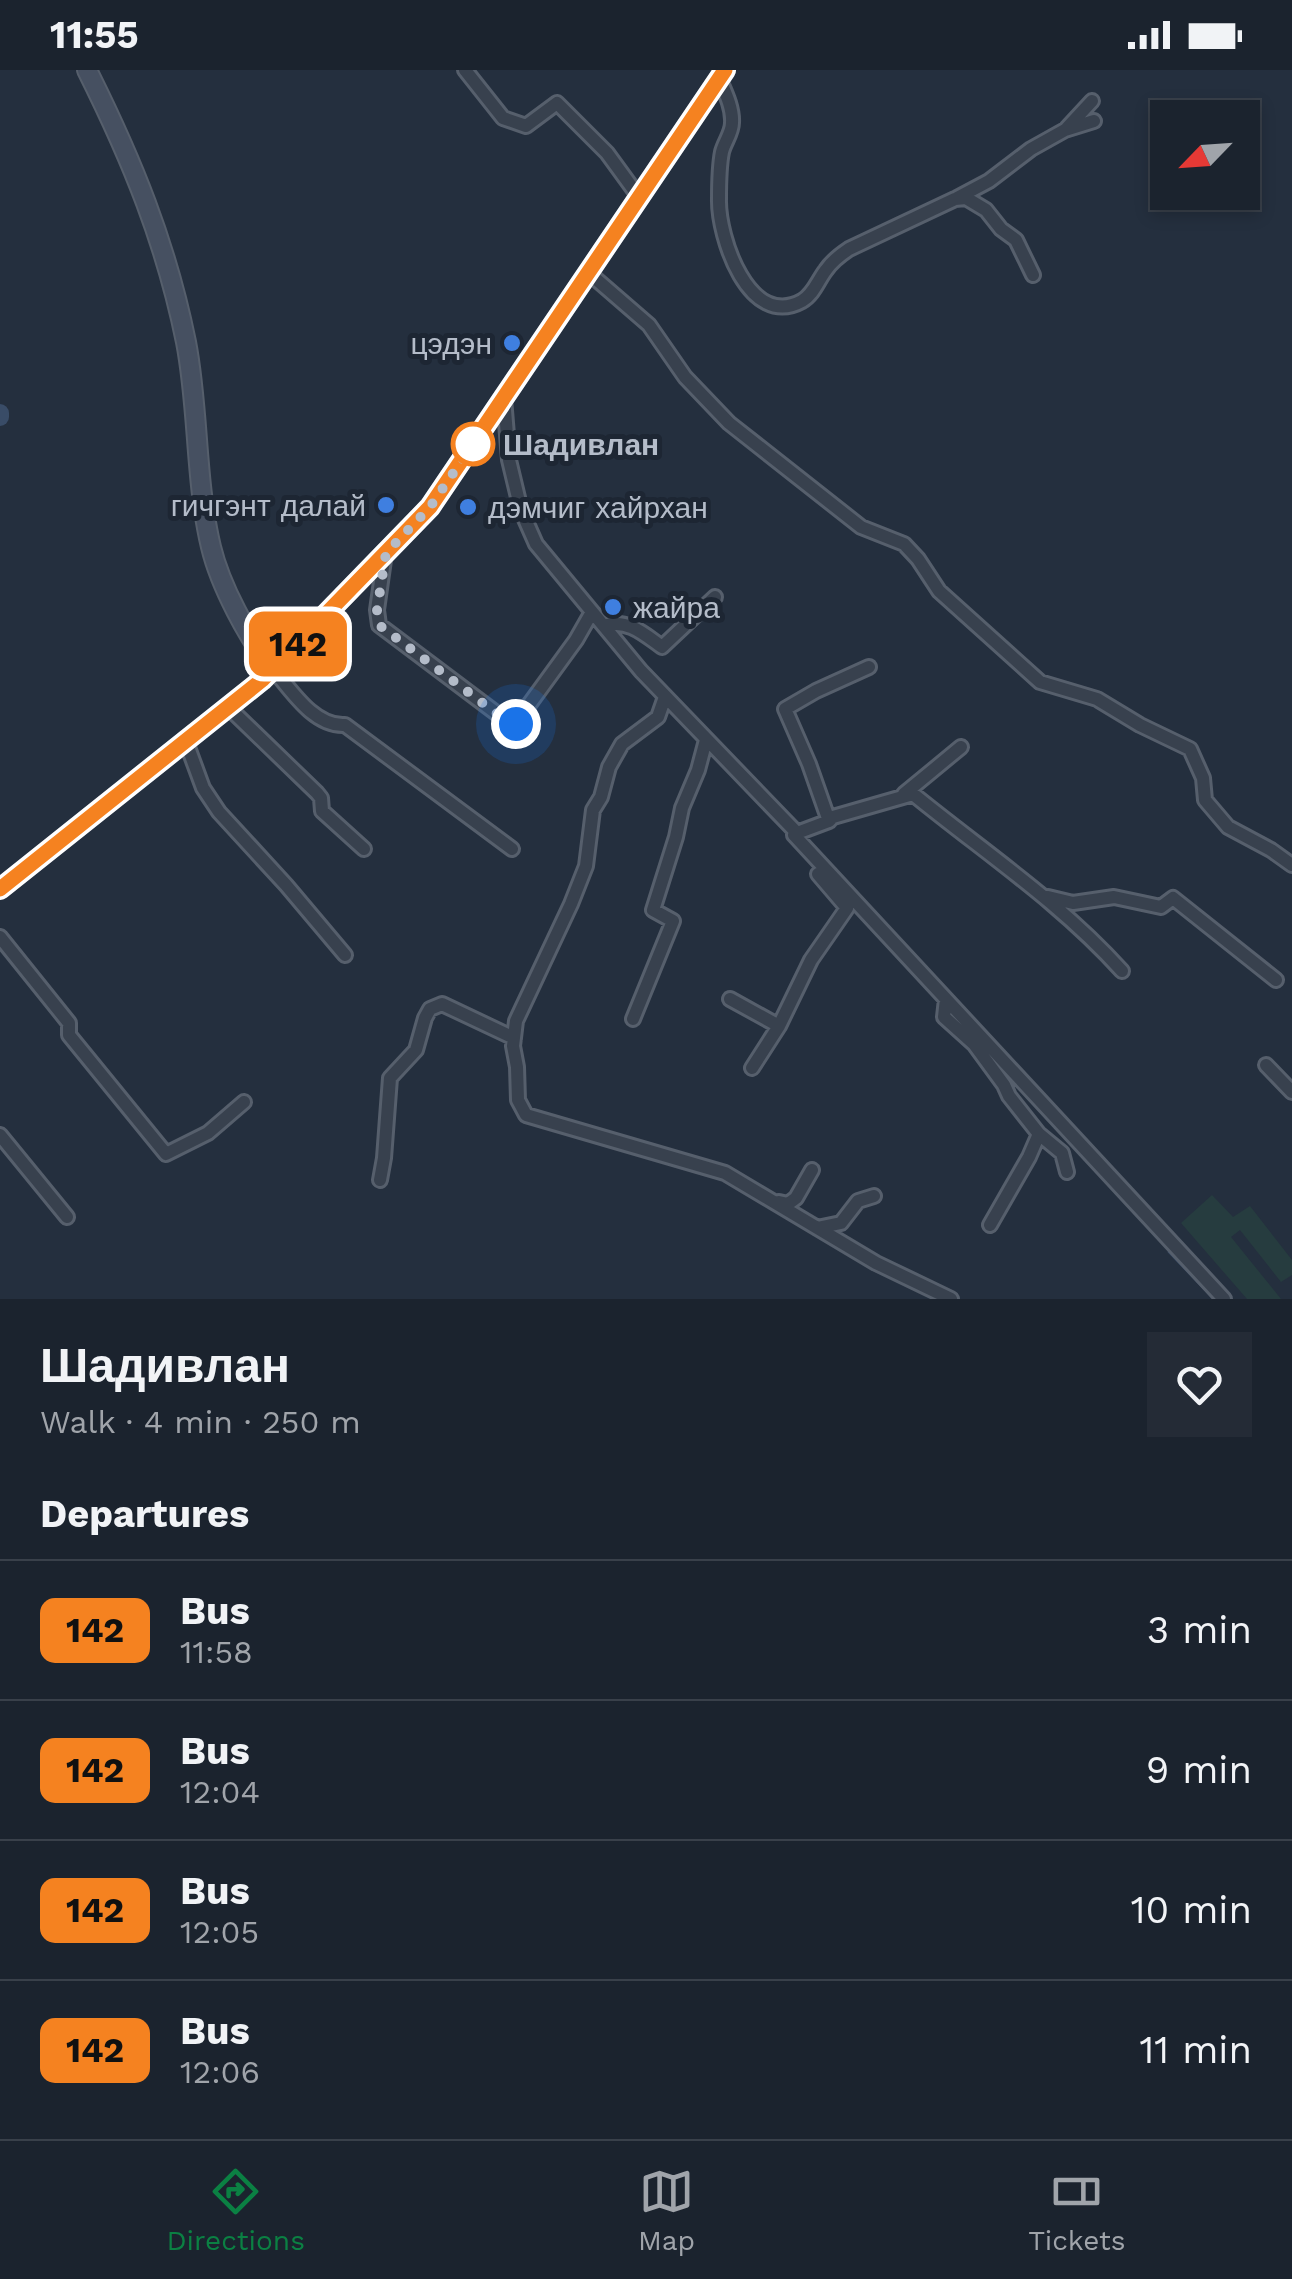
<!DOCTYPE html>
<html lang="en">
<head>
<meta charset="utf-8">
<style>
	:root { --surface:#1b232e; --page:#242b36; --text:#f1f3f6; --muted:#a0a4aa; --line:#39404a; --accent:#0b8043 }
	body { margin:0; font-family:"Work Sans",sans-serif; background:var(--page); color:var(--text); height:100vh; display:flex; flex-direction:column; font-size:38px; white-space:nowrap }
	* { box-sizing:border-box; margin:0 }
	p { font-size:32px; color:var(--muted) }
	.icon { flex:none; width:55px; height:55px; fill:none; stroke:currentColor; stroke-width:2; stroke-linecap:round; stroke-linejoin:round }
	.map { position:relative; height:1229px; overflow:hidden }
	.drawer { display:flex; flex-direction:column; background:var(--surface); flex:1 }
	.drawer>* { flex:none }
	.badge { padding:0 20px; border-radius:15px; font-size:35px; line-height:65px }
	.needle { width:65px; rotate:245deg }
	.buttons { position:absolute; left:1150px; top:30px; display:grid; gap:20px }
	.buttons a { display:grid; place-items:center; width:110px; height:110px; border-radius:0px; background:var(--surface); box-shadow:0 5px 15px #0003,0 0 0 2px var(--line); font-size:50px }
	.you { position:absolute; width:50px; height:50px; margin:-25px; border:8px solid #fff; border-radius:50%; background:#1a73e8; box-shadow:0 0 0 15px #1a73e833 }
	.map>.badge { position:absolute; translate:-50% -50%; box-shadow:0 0 0 5px #fff }
	h2 { padding:0 40px; font-size:38px; line-height:90px }
	.round { display:grid; place-items:center; flex:none; width:105px; height:105px; border-radius:0px; background:var(--page) }
	.summary { display:flex; align-items:center; justify-content:space-between; height:170px; padding:0 40px }
	h1 { font-size:48px; font-weight:700; line-height:75px }
	ul { padding:0; list-style:none }
	li { display:flex; align-items:center; gap:30px; height:140px; padding:0 40px; border-top:2px solid var(--line) }
	li div { flex:1 }
	li b { display:block; font-size:38px }
	li em { font-style:normal }
	li .badge { min-width:110px; font-weight:700; text-align:center }
	.status { display:flex; justify-content:space-between; align-items:center; height:70px; padding:0 50px; background:var(--surface); direction:ltr }
	.status svg { height:28px; fill:currentColor }
	.dock { display:flex; justify-content:space-around; align-items:center; height:140px; border-top:2px solid var(--line); background:var(--surface); font-size:28px; color:var(--muted) }
	.dock a { display:grid; justify-items:center; gap:5px }
	.dock .selected { color:var(--accent) }
	.map>svg:first-child { display:block }
	.green { fill:#263c3f }
	.lines { fill:none; stroke-linecap:round; stroke-linejoin:round }
	.stream { stroke:#394c67; stroke-width:2.5 }
	.river { stroke:#394c67; stroke-width:18 }
	.minor-casing { stroke:#565f6c; stroke-width:18 }
	.secondary-casing { stroke:#565f6c; stroke-width:22 }
	.minor { stroke:#38414e; stroke-width:12 }
	.secondary { stroke:#465061; stroke-width:18 }
	.line-casing { stroke:#fff; stroke-width:22 }
	.line { stroke:#f58220; stroke-width:15 }
	.walk { stroke:#b4bcc9; stroke-width:10; stroke-dasharray:0 18 }
	.shop-dot { fill:#3f7fe0; stroke:#1d2633; stroke-width:4 }
	.stop-dot { fill:#fff; stroke:#f58220; stroke-width:5 }
	.labels { text-anchor:middle; dominant-baseline:central; stroke-width:10; stroke-linejoin:round; paint-order:stroke }
	.poi-label { font-size:30px; fill:#b4bcc9; stroke:#1d2633; text-anchor:end }
	.stop-label { font-size:30px; font-weight:bold; fill:#b4bcc9; stroke:#1d2633; text-anchor:start }
</style>
</head>
<body>
<div class="status"><b>11:55</b><svg viewBox="0 0 49 12"><path d="M0 12V9h3v3zM5 12V6h3v6zM10 12V3h3v9zM15 12V0h3v12zM26 1h20v11H26zM47 4h2v5h-2z"/></svg></div>
<div class="map">
<svg width="1292" height="1229" viewBox="0 0 1292 1229">
	<rect width="100%" height="100%" fill="#242f3e"/>
	<path class="green" d="M1212,1125L1233,1147L1250,1136L1292,1190V1205L1281,1212L1240,1160L1231,1167L1281,1229H1247L1181,1153Z"/>
	<g class="lines">
		<path class="stream" d="M1169,1182L1214,1229"/>
		<path class="river" d="M0,343V347"/>
		<defs>
			<path id="minor" d="M465,0L503,48L526,56L557,33L607,83L639,127
				M719,8C725,22 733,38 732,53C732,63 724,73 722,82C719,97 719,114 719,129C718,167 749,260 802,231C814,224 818,210 826,200C832,191 840,185 849,179L955,129L966,128L986,140L1001,159L1016,170L1033,205
				M1067,58L1092,31
				M957,128L989,111L1031,79L1065,60L1094,51
				M589,203L649,255L685,307L729,353L861,457L904,474L918,489L939,521L1040,612L1097,629L1140,655L1190,679L1203,708L1205,730L1228,757L1271,780L1292,795
				M504,328L509,390L521,440L536,474L641,601L797,763L794,765L1224,1229
				M385,483L377,540L379,555L504,649L515,654L576,570L592,542
				M604,556C627,548 644,564 662,577L715,527
				M273,599C291,620 314,657 345,655L512,779
				M665,627L658,647L622,674L609,697L601,727L593,740L586,796L571,834L516,951L513,976L517,997L518,1030L526,1045L725,1103L876,1193L951,1229
				M227,636L317,723L321,728L322,741L364,779
				M185,669L203,718L219,742L286,815L345,885
				M904,724L961,677
				M829,751L809,694L785,639L816,621L869,597
				M797,763L829,751L833,747L913,724C984,782 1060,832 1122,901
				M1048,827L1073,833L1114,827L1161,837L1173,828L1276,910
				M0,867L69,953V965L166,1084L208,1063L244,1032
				M730,929L779,956
				M946,929L944,947L974,974L1004,1015L1009,1026L1039,1064L1062,1083L1067,1102
				M633,949L673,851L653,840L676,767L682,738L698,700L706,670
				M1266,995L1292,1022
				M752,998L779,956L811,890L847,838L818,804
				M0,1065L67,1147
				M380,1110L384,1088L390,1008L416,980L425,948L430,939L442,934L514,968
				M779,1132L788,1134L796,1128L812,1100
				M990,1155L1029,1087L1039,1064
				M817,1158L841,1153L858,1131L874,1126"/>
			<path id="secondary" d="M87,0C132,90 166,173 186,272C199,339 195,410 211,477C220,515 248,568 273,599
				M0,819L262,610L430,437L725,0"/>
		</defs>
		<use href="#minor" class="minor-casing"/>
		<use href="#secondary" class="secondary-casing"/>
		<use href="#minor" class="minor"/>
		<use href="#secondary" class="secondary"/>
	</g>
	<g class="lines">
		<defs>
			<path id="line" d="M0,819L262,610L430,437L725,0"/>
		</defs>
		<use href="#line" class="line-casing"/>
		<use href="#line" class="line"/>
		<path class="walk" d="M473,374L430,437L386,483L377,540L379,555L504,649L516,654"/>
	</g>
	<g class="shop-dot">
		<circle cx="512" cy="273" r="10"/>
		<circle cx="386" cy="435" r="10"/>
		<circle cx="468" cy="437" r="10"/>
		<circle cx="613" cy="537" r="10"/>
	</g>
	<circle class="stop-dot" cx="473" cy="374" r="20"/>
	<g class="labels">
		<g class="poi-label">
			<text x="492" y="273">цэдэн</text>
			<text x="366" y="435">гичгэнт далай</text>
			<text x="488" y="437" text-anchor="start">дэмчиг хайрхан</text>
			<text x="633" y="537" text-anchor="start">жайра</text>
		</g>
		<g class="stop-label">
			<text x="503" y="374">Шадивлан</text>
		</g>
	</g>
</svg>
<div class="buttons">
<a><svg class="needle" viewBox="-14 -14 28 28"><path d="M0-13l5 13h-10z" fill="#e53935"/><path d="M0 13l5-13h-10z" fill="#a0a4aa"/></svg></a>
</div>
<div class="you" style="left:516px;top:654px"></div>
<b class="badge" style="left:298px;top:574px;background:#f58220;color:#111">142</b>
</div>
<section class="drawer">
<div class="summary"><div><h1>Шадивлан</h1><p>Walk · 4 min · 250 m</p></div><a class="round"><svg class="icon" aria-label="heart" viewBox="0 0 24 24"><path d="M12 20l-8-8c-3-5 5-10 8-4 3-6 11-1 8 4z"/></svg></a></div>
<h2>Departures</h2>
<ul>
<li><span class="badge" style="background:#f58220;color:#111">142</span><div><b>Bus</b><p>11:58</p></div><em>3 min</em></li>
<li><span class="badge" style="background:#f58220;color:#111">142</span><div><b>Bus</b><p>12:04</p></div><em>9 min</em></li>
<li><span class="badge" style="background:#f58220;color:#111">142</span><div><b>Bus</b><p>12:05</p></div><em>10 min</em></li>
<li><span class="badge" style="background:#f58220;color:#111">142</span><div><b>Bus</b><p>12:06</p></div><em>11 min</em></li>
</ul>
</section>
<nav class="dock">
<a class="selected"><svg class="icon" aria-label="directions" viewBox="0 0 24 24"><path d="M12 3l9 9-9 9-9-9zM9 14v-3h6M13 9l2 2-2 2"/></svg>Directions</a>
<a><svg class="icon" aria-label="map" viewBox="0 0 24 24"><path d="M3 6l6-2 6 2 6-2v14l-6 2-6-2-6 2zM9 4v14M15 6v14"/></svg>Map</a>
<a><svg class="icon" aria-label="tickets" viewBox="0 0 24 24"><path d="M3 7h18v10H3zM15 7v10"/></svg>Tickets</a>
</nav>
</body>
</html>
